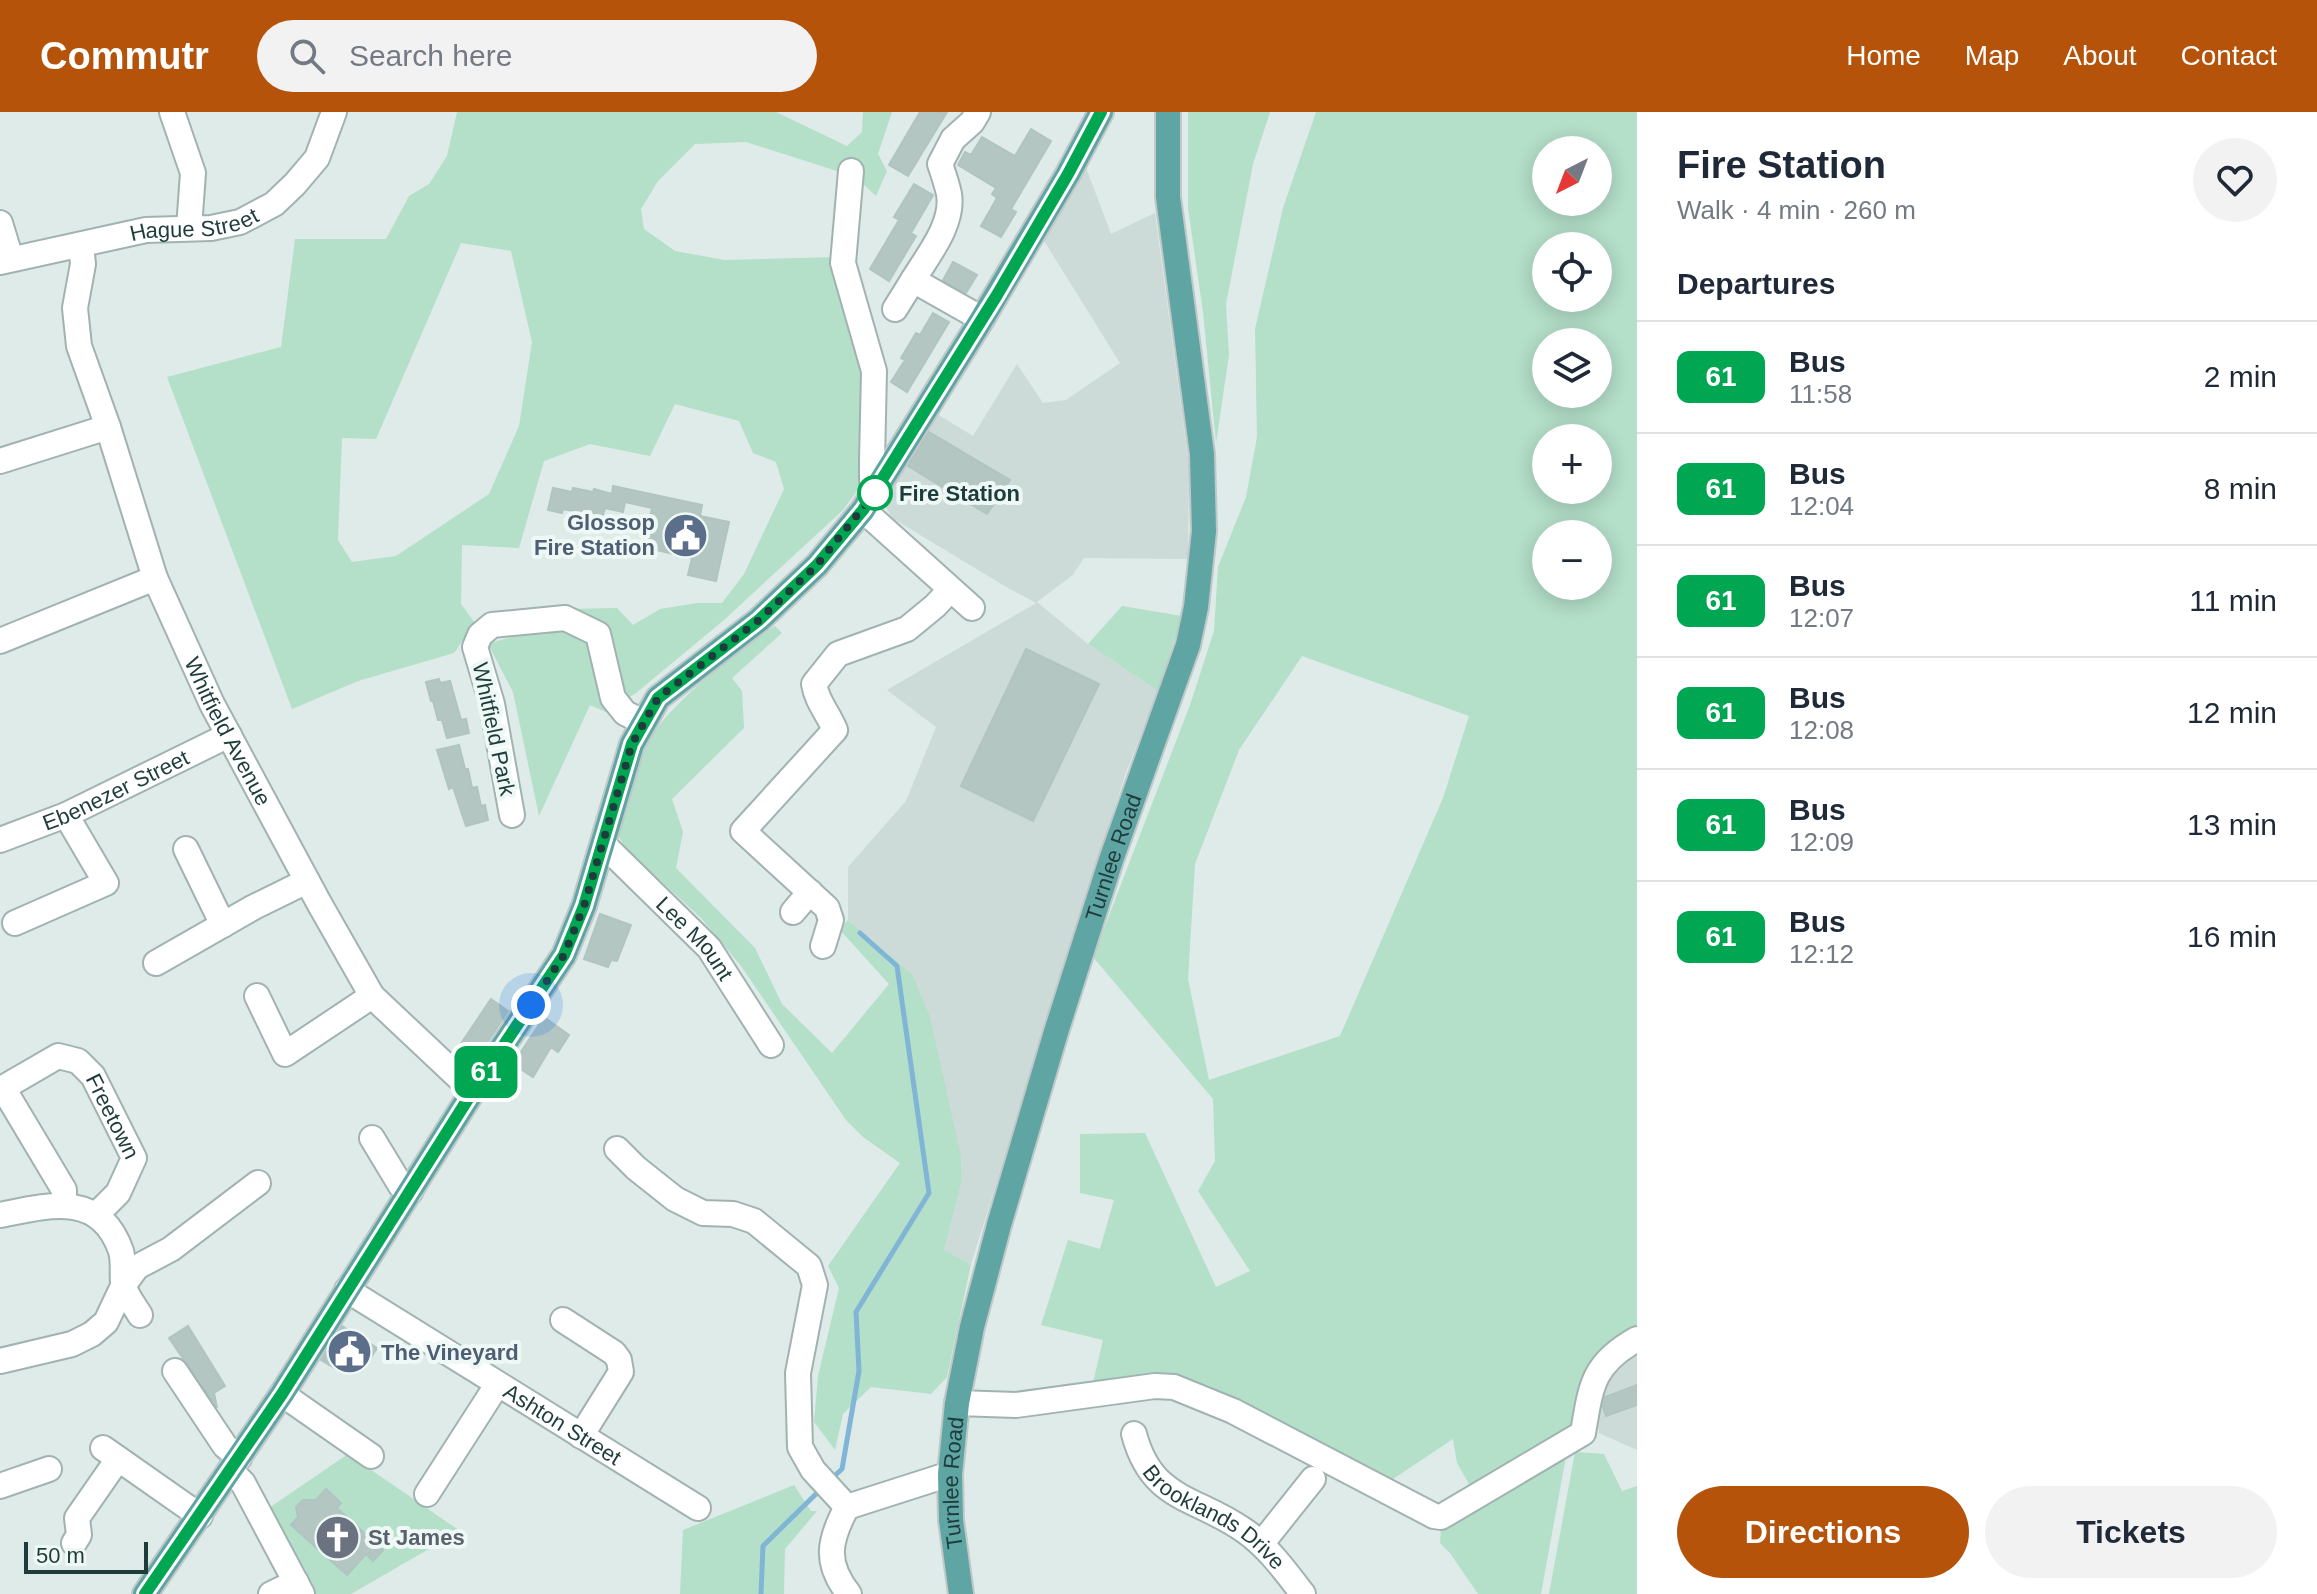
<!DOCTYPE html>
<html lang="en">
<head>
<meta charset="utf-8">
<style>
	:root { --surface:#fff; --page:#f2f2f3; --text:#1f2937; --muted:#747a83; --line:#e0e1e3; --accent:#b45309 }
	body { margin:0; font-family:Helvetica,sans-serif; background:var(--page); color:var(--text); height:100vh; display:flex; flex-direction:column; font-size:30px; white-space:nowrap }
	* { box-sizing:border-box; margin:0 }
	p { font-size:26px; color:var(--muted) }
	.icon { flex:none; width:44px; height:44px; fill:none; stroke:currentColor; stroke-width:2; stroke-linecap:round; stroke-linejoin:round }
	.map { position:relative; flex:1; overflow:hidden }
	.sheet { display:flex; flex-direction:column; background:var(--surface); width:680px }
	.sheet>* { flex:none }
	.badge { padding:0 16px; border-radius:12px; font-size:28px; line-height:52px }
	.needle { width:52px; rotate:222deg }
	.fabs { position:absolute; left:1532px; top:24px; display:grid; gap:16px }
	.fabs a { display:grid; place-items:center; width:80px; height:80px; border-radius:50%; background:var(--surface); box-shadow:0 4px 20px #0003; font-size:40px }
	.scale { position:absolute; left:24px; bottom:20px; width:124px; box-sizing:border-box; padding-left:8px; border:4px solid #1e3c3b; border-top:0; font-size:22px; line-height:28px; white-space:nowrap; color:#1e3c3b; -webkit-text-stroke:6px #eef8f5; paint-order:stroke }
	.you { position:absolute; width:40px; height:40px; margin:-20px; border:6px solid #fff; border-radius:50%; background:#1a73e8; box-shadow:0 0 0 12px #1a73e833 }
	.map>.badge { position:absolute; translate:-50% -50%; box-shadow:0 0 0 4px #fff }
	h2 { padding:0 40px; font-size:30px; line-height:72px }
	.round { display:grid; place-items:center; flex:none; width:84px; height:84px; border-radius:42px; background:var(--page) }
	.overview { display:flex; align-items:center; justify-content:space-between; height:136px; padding:0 40px }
	h1 { font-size:38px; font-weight:600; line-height:60px }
	.cta { display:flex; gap:16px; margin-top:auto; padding:16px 40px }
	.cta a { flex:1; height:92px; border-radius:48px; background:var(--accent); color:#fff; font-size:32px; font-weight:600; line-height:92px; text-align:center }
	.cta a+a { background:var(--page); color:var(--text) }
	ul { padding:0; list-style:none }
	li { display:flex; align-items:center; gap:24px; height:112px; padding:0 40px; border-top:2px solid var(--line) }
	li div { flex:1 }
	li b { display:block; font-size:30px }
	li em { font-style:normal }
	li .badge { min-width:88px; font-weight:700; text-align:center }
	header { display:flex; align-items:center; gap:48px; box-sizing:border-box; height:112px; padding:0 40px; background:var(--accent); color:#fff }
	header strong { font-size:38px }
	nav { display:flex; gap:44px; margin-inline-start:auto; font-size:28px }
	.search { width:560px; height:72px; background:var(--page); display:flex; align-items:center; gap:20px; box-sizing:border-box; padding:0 28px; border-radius:44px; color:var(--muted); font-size:30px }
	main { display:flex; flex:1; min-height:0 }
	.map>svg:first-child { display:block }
	.built { fill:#ccdbd7 }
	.green { fill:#b4dfc9; fill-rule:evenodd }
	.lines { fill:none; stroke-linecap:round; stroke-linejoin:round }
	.stream { stroke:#80b5d6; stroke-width:5 }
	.building { fill:#b3c6c2; stroke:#b0c5c1; stroke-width:2 }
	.minor-casing { stroke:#a1b3b1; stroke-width:28 }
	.major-casing { stroke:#c0c8c8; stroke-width:28 }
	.minor { stroke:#fff; stroke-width:24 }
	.major { stroke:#5ea5a3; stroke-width:24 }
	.line-casing { stroke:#fff; stroke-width:18 }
	.line { stroke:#00a651; stroke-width:12 }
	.walk { stroke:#1e3c3b; stroke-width:8; stroke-dasharray:0 14.4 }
	.stop-dot { fill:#fff; stroke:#00a651; stroke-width:4 }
	.labels { text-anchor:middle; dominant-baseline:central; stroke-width:8; stroke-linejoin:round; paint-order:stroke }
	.street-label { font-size:22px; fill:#1e3c3b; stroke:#eef8f5 }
	.stop-label { font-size:22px; font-weight:bold; fill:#1e3c3b; stroke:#eef8f5; text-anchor:start }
	.service-label { font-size:22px; font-weight:bold; fill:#4e5e75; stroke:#eef8f5; text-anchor:end }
	.worship-label { font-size:22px; font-weight:bold; fill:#5b616d; stroke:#eef8f5; text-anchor:start }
</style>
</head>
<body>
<header>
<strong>Commutr</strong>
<div class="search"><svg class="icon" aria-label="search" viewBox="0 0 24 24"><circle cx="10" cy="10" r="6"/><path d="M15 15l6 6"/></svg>Search here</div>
<nav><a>Home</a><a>Map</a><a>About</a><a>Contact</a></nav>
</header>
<main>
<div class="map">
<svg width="1637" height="1482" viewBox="0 0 1637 1482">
	<rect width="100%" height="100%" fill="#deebe8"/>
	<path class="built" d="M1085,53L1111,122L1155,101L1189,353L1188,447L1084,446L1073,463L1037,490L1088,532L1158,579L1125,663L971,1152L944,1138L962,1069L961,1044L912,862L848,808V755L906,689L936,615L887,578L1036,491L1008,476L892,406L883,390L937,302L973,324L1017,252L1043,291L1066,288L1120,251L1041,124Z
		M1637,1233V1338L1599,1321L1595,1296L1610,1255Z"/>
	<path class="green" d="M457,0H776L847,34L862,20L863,0H892L878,42L887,59L876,84L862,71L859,47L843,61L746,30L695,32L658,69L641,97L644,117L675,139L725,148L837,145L870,268L868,364L843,398L724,508L636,581L606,600L590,593L539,704L513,580L488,532L541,516L568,497L617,496L633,513L660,497L697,491H722L744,462L784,377L776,350L753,341L739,309L675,292L650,344L590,332L544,349L519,436L462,433L461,492L475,511L454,541L358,569L292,597L167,265L281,235L295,127H386L409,84L429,72L447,44ZM461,131L511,139L532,230L519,314L489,382L396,444L352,450L338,428L342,326L376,327Z
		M1188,0H1270L1253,52L1226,192L1229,243L1216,331L1203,200L1188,96Z
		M1316,0H1637V1218L1607,1232L1595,1248L1571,1317L1473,1379L1457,1351L1453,1327L1390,1369L1267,1304L1167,1262L1092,1275L1103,1228L1041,1213L1068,1128L1100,1137L1114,1088L1080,1081V1022L1145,1021L1216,1175L1250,1159L1198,1079L1215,1049L1213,987L1093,845L1190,593L1214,519L1218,455L1246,385L1257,325L1255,217L1283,96ZM1546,38H1598V90H1546ZM1546,134H1598V186H1546ZM1546,230H1598V282H1546ZM1546,326H1598V378H1546ZM1546,422H1598V474H1546ZM1302,544L1469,604L1443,686L1340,924L1209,968L1188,867L1195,752L1239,638Z
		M1122,494L1182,504L1158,579L1088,532Z
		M775,514L782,521L732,566L742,579L744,616L672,687L683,720L676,756L755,836L782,892L832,941L889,872L840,818L848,808L912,862L930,905L961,1044L962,1069L944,1138L971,1152L947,1265L931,1282L871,1275L843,1302L835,1338L814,1310L818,1264L839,1176L828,1154L900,1051L863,1025L846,1008L741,854L701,806L625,736L618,723C628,691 635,654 652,624C672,590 740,537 775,514Z
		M1567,1339L1541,1482H1478L1450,1441L1440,1431L1441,1418Z
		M1575,1340L1604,1342L1622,1379L1637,1374V1482H1549Z
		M348,1342L460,1419L351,1482H308L266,1398Z
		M794,1373L811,1399H817L785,1437L784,1482H680L683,1418Z"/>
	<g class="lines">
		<path class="stream" d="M832,1366L842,1357L859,1259L856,1200L929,1081L897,854L860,821
			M761,1482L763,1434L822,1376"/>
	</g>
	<path class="building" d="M920,0H947L908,64L889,53Z
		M1031,17L1051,29L1011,97L1016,100L1001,125L981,114L997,86L992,82L996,76L958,53L965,40L971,43L982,25L1015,44Z
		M914,72L933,83L911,121L916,124L889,169L870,157L899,108L894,105Z
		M953,150L977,163L966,181L943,168Z
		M933,201L949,210L907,280L891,270L905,248L901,246L916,221L920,223Z
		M929,320L1010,368L987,402L908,354Z
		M613,374L702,393L700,404L729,410L716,469L688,463L692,446L643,435L652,396L625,390L623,400L605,396L603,403L583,399V401L563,397L562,401L548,398L553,376L572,380L573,376L593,380L594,377L612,382Z
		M1026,537L1099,572L1033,709L961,674Z
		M439,567L440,571L450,569L461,608L466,607L469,621L447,626L442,608H438L433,589H431L426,570Z
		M459,633L465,657H468L472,676L477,675L481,694L485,693L488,708L466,714L453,675L449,677L437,638Z
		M600,802L631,813L617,849L611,848L608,855L584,847Z
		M491,887L508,899L474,950L465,945L460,933Z
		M544,905L569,923L558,940L551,935L533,965L513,952Z
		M188,1214L225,1274L214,1281L217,1296L169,1226Z
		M342,1214L377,1236L366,1253L351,1244L341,1260L321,1248Z
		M1637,1273V1293L1606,1304L1603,1295L1605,1285Z
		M326,1377L341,1391L337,1396L383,1438L373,1449L366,1442L347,1463L291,1413L298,1405L296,1395L303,1388H316Z"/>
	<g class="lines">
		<defs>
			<g id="minor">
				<path d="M172,0L193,61L189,116"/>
				<path d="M978,0L972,10L953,27L940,52C943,61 947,72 949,82C954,112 928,143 913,168L982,207"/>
				<path d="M851,59L843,151L874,259L872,349V369L878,377"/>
				<path d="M0,111L11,147"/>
				<path id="s1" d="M81,133L83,152L75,196L79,234L108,315L155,466L212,592L319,791L372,884L473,979"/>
				<path id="s2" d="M0,150L146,118L211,116L240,110L274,92L295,72L317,46L334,0"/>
				<path d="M895,197L913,168"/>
				<path d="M0,349L108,315"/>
				<path d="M863,398L972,496"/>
				<path d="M0,529L155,466"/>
				<path d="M512,703L492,592L475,535L480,523L492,513L565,506L598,522L613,586L625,601L643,610"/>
				<path id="s3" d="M0,728L66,703L229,623"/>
				<path id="s4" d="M603,732L709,836L771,933"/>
				<path d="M186,737L223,813"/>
				<path d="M793,800L810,780"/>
				<path d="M15,811L106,771L66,703"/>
				<path d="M823,834L831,808L827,796L743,719L835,618C828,601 817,590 814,572L838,542L907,517L935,494L950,478"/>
				<path d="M156,851L254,795L307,769"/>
				<path d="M257,884L285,942L372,884"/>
				<path d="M372,1026L401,1074L410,1080"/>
				<path d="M617,1037L636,1056L675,1087L703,1101L733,1102L754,1109L809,1154L815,1173L798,1261L800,1335L813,1358L847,1395L950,1362"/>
				<path id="s5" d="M64,1093V1078L3,976L58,944L78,949L93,964L134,1046L118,1081L96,1103"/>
				<path d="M0,1103C49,1093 100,1079 121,1139C124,1150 122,1159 123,1170C124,1181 134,1193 140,1203"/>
				<path id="s6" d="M347,1178L698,1396"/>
				<path d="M563,1208L614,1241L619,1248L621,1260L581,1324"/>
				<path d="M0,1249L72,1232L92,1222L106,1210L123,1174L137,1155L171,1137L258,1071"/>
				<path d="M175,1259L225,1334L239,1346"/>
				<path d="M282,1282L371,1344"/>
				<path d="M957,1291L1016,1293L1155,1274L1174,1275L1233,1299L1434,1404L1441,1405L1583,1321C1591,1274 1592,1252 1637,1227"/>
				<path id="s7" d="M1134,1322C1152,1390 1196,1384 1245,1419C1269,1436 1285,1459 1303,1482"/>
				<path d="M103,1336L200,1404"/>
				<path d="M230,1358L243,1371L302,1482"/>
				<path d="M0,1374L49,1357"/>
				<path d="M427,1382L497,1273"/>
				<path d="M847,1395C829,1428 824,1451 849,1482"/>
				<path d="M74,1431L79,1423L77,1406L118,1347"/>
				<path d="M1262,1431L1313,1367"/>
				<path d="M271,1482L296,1470"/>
			</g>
			<g id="major">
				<path d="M145,1482L282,1282L473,979L564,843L584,794L632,632L658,586L759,508L817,453L863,398L982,207L1068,62L1101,0"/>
				<path id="s8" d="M961,1482L951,1408L950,1362L957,1291L972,1215L999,1113L1056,920L1111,748L1188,533L1196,495L1204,419L1202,342L1168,85V0"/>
			</g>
		</defs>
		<use href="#minor" class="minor-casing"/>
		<use href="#major" class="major-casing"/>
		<use href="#minor" class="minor"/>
		<use href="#major" class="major"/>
	</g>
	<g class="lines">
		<defs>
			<path id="line" d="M145,1482L282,1282L473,979L564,843L584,794L632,632L658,586L759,508L817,453L863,398L997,183L1068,62L1101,0"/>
		</defs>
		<use href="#line" class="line-casing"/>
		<use href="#line" class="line"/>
		<path class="walk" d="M531,893L564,843L584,794L632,632L658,586L759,508L817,453L878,377L875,381"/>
	</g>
	<defs>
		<symbol id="civic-disc" viewBox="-11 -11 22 22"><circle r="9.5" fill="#5c6f8a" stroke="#eef8f5"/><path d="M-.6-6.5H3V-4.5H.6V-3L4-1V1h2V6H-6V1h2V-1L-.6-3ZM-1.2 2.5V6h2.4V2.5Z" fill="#fff"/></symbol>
		<symbol id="church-disc" viewBox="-11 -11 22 22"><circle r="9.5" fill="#6b7280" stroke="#eef8f5"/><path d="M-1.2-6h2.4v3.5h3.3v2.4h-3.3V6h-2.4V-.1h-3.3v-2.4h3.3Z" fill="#fff"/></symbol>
	</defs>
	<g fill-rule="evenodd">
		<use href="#civic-disc" x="660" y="398" width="51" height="51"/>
		<use href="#civic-disc" x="324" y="1214" width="51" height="51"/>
		<use href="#church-disc" x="312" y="1400" width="51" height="51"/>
	</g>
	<circle class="stop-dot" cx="875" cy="381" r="16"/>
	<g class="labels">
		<g class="street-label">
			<text stroke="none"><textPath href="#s2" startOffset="198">Hague Street</textPath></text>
			<text transform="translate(494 617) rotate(78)">Whitfield Park</text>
			<text stroke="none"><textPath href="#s1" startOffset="516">Whitfield Avenue</textPath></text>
			<text stroke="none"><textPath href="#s3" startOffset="126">Ebenezer Street</textPath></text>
			<text stroke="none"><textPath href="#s8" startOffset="760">Turnlee Road</textPath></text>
			<text stroke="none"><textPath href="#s4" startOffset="132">Lee Mount</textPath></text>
			<text stroke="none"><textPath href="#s5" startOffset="284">Freetown</textPath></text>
			<text stroke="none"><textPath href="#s6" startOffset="254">Ashton Street</textPath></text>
			<text stroke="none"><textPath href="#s8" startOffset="112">Turnlee Road</textPath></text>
			<text stroke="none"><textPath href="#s7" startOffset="120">Brooklands Drive</textPath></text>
		</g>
		<g class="stop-label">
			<text x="899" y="381">Fire Station</text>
		</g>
		<g class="service-label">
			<text x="655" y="410">Glossop<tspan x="655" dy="25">Fire Station</tspan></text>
			<text x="381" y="1240" text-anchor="start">The Vineyard</text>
		</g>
		<g class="worship-label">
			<text x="368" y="1425">St James</text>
		</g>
	</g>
</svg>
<div class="fabs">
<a><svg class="needle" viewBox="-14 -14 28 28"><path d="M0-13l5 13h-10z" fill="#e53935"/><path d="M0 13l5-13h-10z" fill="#747a83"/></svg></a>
<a><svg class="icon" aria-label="locate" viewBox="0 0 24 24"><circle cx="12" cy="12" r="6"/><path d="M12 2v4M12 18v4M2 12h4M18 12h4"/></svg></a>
<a><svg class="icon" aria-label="layers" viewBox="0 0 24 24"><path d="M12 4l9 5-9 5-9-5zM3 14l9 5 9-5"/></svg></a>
<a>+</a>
<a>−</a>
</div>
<div class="scale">50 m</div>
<div class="you" style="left:531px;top:893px"></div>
<b class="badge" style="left:486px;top:960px;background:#00a651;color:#fff">61</b>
</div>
<section class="sheet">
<div class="overview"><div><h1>Fire Station</h1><p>Walk · 4 min · 260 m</p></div><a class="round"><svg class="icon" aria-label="heart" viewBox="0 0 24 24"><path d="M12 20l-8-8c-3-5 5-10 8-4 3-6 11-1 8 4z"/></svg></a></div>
<h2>Departures</h2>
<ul>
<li><span class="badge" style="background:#00a651;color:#fff">61</span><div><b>Bus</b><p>11:58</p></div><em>2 min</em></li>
<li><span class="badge" style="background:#00a651;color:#fff">61</span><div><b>Bus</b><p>12:04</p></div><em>8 min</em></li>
<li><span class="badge" style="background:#00a651;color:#fff">61</span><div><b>Bus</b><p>12:07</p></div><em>11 min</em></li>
<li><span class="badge" style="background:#00a651;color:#fff">61</span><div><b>Bus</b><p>12:08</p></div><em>12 min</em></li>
<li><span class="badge" style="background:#00a651;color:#fff">61</span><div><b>Bus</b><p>12:09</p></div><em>13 min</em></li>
<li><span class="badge" style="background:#00a651;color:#fff">61</span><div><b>Bus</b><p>12:12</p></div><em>16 min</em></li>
</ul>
<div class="cta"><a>Directions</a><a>Tickets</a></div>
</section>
</main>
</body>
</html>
